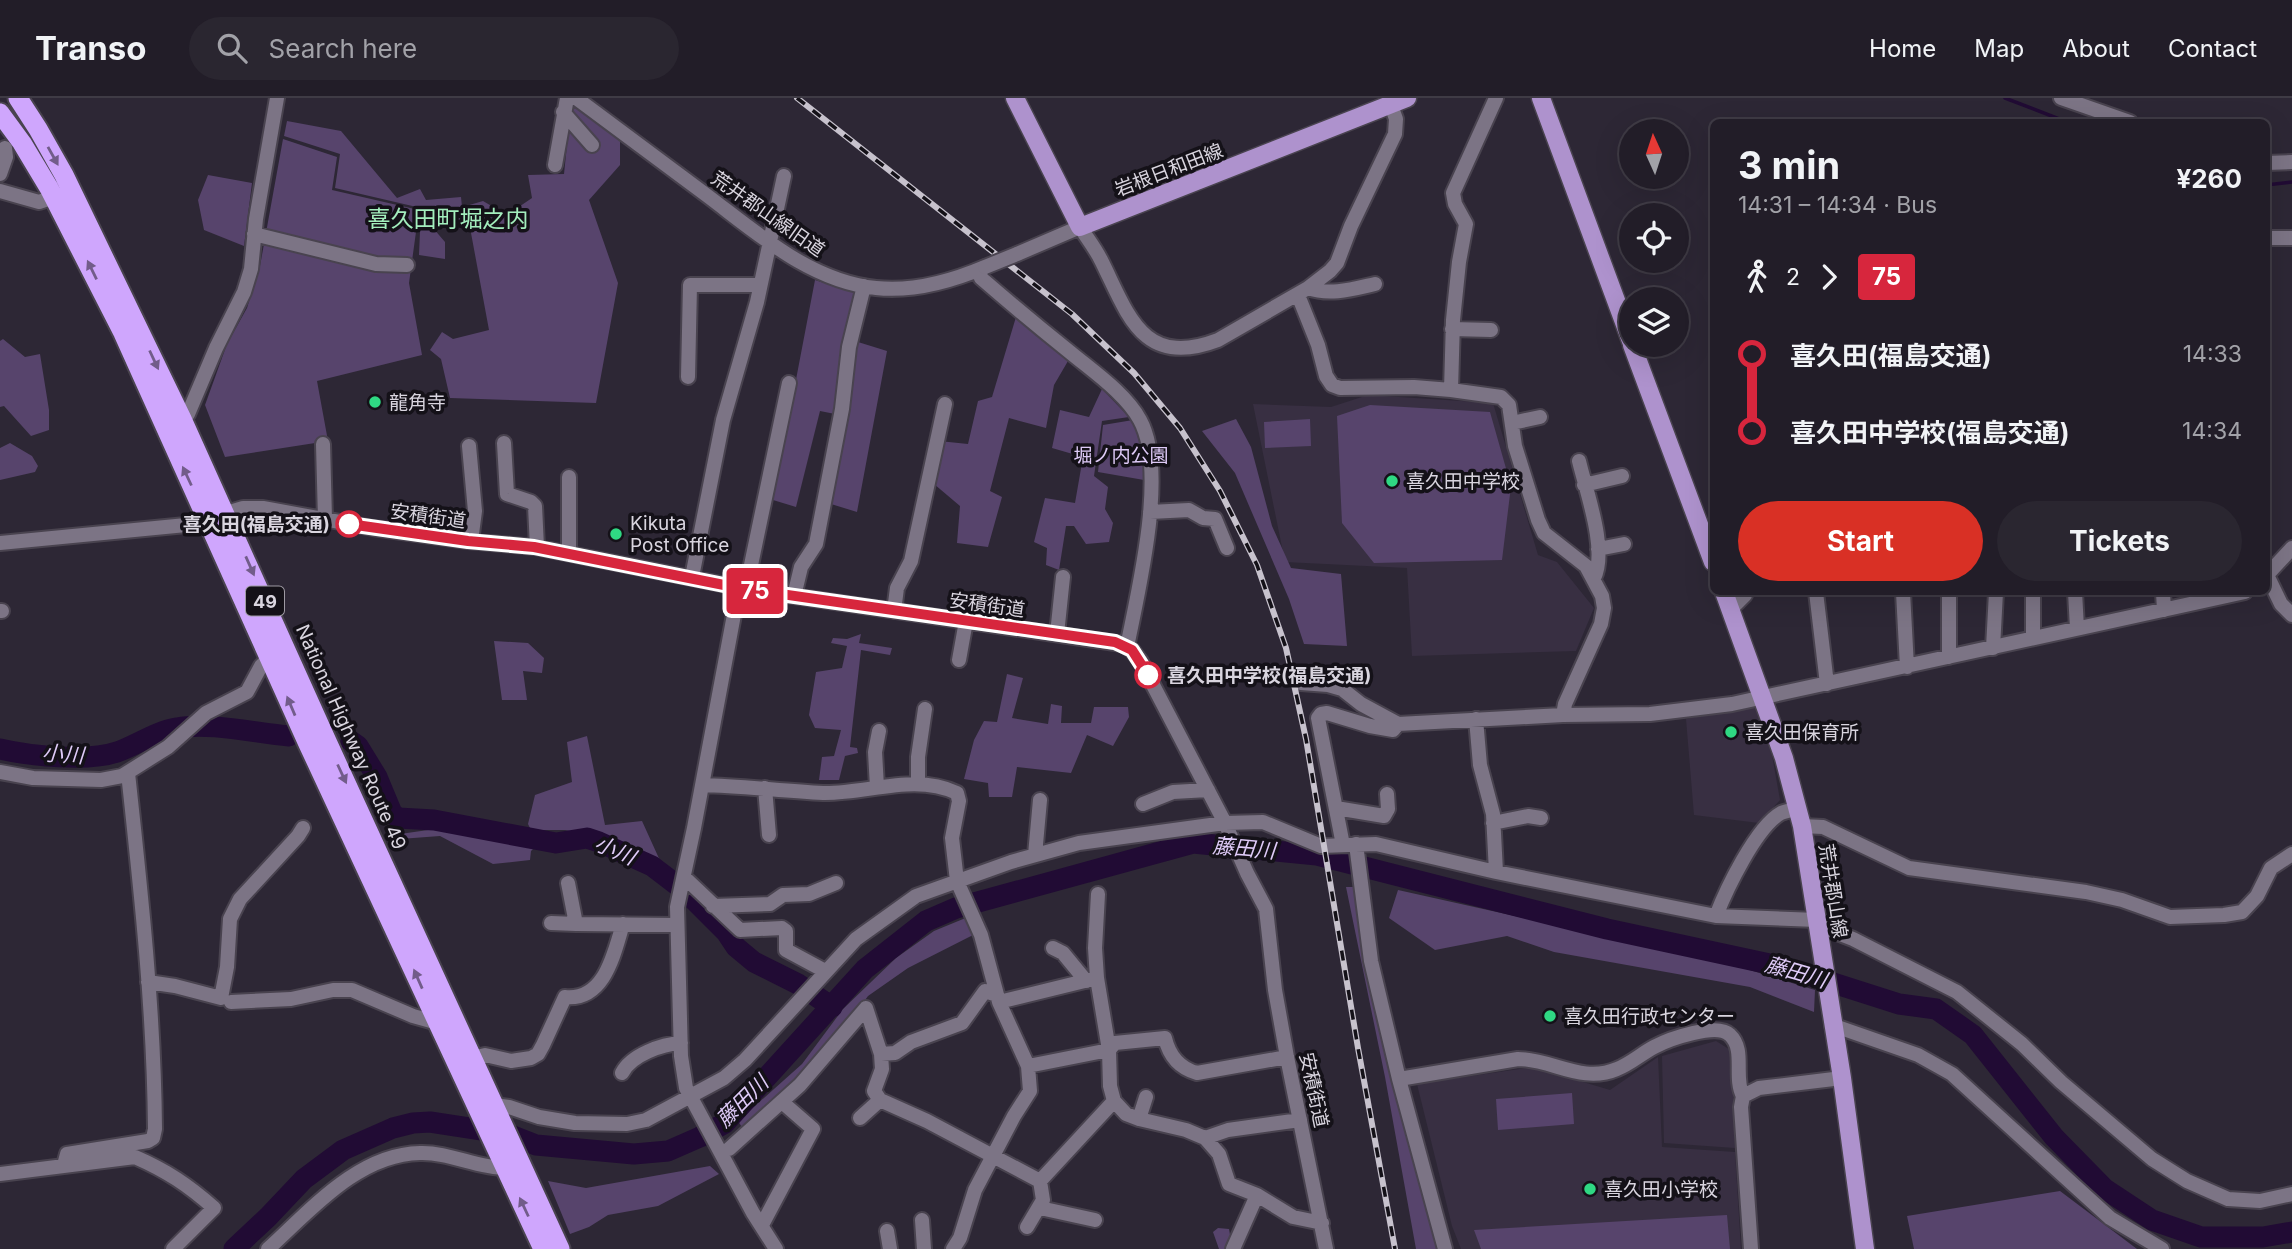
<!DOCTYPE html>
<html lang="en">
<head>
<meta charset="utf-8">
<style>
	:root { --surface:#221d28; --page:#2a2630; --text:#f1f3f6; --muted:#a2a2a8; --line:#3f3b45; --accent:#d93025 }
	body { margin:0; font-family:Inter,"Noto Sans JP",sans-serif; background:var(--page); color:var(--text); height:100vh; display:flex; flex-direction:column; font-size:26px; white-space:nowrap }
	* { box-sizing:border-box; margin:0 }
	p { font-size:23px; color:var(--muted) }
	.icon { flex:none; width:38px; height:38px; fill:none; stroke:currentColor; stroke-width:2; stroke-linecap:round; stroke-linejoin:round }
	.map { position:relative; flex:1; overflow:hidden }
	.drawer { position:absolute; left:1710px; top:21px; width:560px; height:476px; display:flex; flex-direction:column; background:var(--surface); border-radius:10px; box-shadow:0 7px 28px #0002,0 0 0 2px var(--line) }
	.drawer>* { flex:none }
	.badge { padding:0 14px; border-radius:5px; font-size:24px; line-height:46px }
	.needle { width:46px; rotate:357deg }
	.tools { position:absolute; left:1619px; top:21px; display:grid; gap:14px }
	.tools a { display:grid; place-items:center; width:70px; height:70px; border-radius:50%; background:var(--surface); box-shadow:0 7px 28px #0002,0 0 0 2px var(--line); font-size:35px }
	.map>.badge { position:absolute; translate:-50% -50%; box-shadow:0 0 0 4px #fff }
	.legs { display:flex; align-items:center; gap:10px; height:77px; padding:0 28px; font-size:23px }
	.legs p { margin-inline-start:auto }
	.summary { display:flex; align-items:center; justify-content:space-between; height:119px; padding:0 28px }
	h1 { font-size:38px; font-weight:700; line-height:52px }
	.button { display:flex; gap:14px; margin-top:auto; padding:14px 28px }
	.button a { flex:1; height:80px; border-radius:42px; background:var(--accent); color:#fff; font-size:28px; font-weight:700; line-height:80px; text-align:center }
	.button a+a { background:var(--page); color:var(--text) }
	ul { padding:0 28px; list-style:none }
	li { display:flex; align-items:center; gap:24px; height:77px; font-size:26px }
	li i { display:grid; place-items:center; width:10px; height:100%; margin:0 9px; background:currentColor }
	li i::after { content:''; width:18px; height:18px; margin:-9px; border:5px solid; border-radius:50%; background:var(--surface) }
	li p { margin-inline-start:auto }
	li:first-child i { background:linear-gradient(#0000 50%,currentColor 0) }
	li:last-child i { background:linear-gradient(currentColor 50%,#0000 0) }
	header { display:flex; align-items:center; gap:42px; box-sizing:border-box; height:98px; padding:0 35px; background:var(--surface); border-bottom:2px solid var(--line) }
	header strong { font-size:33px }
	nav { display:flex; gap:38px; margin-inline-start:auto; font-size:24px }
	.search { width:490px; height:63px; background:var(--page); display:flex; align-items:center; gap:18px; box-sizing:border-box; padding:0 24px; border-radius:38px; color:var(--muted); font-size:26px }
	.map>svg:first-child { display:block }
	.built { fill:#382f42 }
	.green { fill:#57446c }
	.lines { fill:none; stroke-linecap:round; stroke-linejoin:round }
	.stream { stroke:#210b34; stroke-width:3.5 }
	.river { stroke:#210b34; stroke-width:21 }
	.minor-casing { stroke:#49434f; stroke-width:18 }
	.major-casing { stroke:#49434f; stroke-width:21 }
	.highway-casing { stroke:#49434f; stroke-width:23 }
	.minor { stroke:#7c7485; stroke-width:14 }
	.major { stroke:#ae92cd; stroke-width:18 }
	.highway { stroke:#cfa6fd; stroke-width:19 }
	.rail-casing { stroke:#c7c2cd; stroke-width:6 }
	.rail { stroke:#141118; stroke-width:3.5; stroke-dasharray:10; stroke-linecap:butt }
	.minor-bridge-casing { stroke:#49434f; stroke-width:18; stroke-linecap:butt }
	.minor-bridge { stroke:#7c7485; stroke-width:14 }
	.oneway { fill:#725c8a }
	.line-1-casing { stroke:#fff; stroke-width:16 }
	.line-1 { stroke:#d7263d; stroke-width:10 }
	.poi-dot { fill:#2fd883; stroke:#141118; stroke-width:2.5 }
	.stop-1-dot { fill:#fff; stroke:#d7263d; stroke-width:3.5 }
	.labels { text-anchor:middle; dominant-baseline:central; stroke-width:7; stroke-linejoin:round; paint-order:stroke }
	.shield { fill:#141118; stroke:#9e9aa3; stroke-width:2 }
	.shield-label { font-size:18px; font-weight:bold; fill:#d9d5df }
	.street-label { font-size:19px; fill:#d9d5df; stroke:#141118 }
	.poi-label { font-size:19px; fill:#d9d5df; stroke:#141118; text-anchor:start }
	.park-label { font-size:19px; fill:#decaf7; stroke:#141118 }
	.stop-label { font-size:19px; font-weight:bold; fill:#d9d5df; stroke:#141118; text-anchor:end }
	.water-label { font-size:21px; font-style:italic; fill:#dfcbf8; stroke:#141118 }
	.quarter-label { font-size:23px; fill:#a3eebd; stroke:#141118 }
</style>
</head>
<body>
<header>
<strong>Transo</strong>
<div class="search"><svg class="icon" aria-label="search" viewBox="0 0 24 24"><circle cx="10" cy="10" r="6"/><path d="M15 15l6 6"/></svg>Search here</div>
<nav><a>Home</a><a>Map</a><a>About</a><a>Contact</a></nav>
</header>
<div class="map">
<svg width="2292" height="1151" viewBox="0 0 2292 1151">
	<rect width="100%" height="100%" fill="#2d2735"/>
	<path class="built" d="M1368,297L1493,305L1538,457L1557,464L1594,510L1576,553L1412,558L1407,470L1285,464L1253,306L1331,309Z
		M1757,607L1772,657L1780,702L1759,725L1694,717L1686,621Z
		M1716,943L1732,953L1735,1050L1664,1045L1662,958Z
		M1658,959L1662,1049L1735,1054L1741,1151H1461L1452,1128L1417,986L1533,969L1610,992Z"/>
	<path class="green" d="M574,7L620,41V67L589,102L618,185L596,305L450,300L441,261L430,252L442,234L453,241L489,232L466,108L483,103L507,117L532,100L528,77L564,76L569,27Z
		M287,23L341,33L397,100L420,91L426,102L461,99L464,128L433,130L445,144V161L419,157L421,110L335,90L340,56L284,38Z
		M283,41L337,59L332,92L419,112L409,185L422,257L317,283L328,343L225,359L205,307L227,246L247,210L260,168Z
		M208,77L252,85L244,148L204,132L198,102Z
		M815,182L859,196L858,244L887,253L857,414L831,406L840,317L820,313L796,409L773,402Z
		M1016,219L1068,263L1054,287L1046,330L1009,320L990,393L1002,399L988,449L957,445L960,408L934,386L939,343L968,346L978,303L992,299Z
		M3,241L25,259L40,256L49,312V332L31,338L4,308L0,309V243Z
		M1102,291L1129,319L1102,323L1094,378L1108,389L1105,411L1113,425L1109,444L1086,446L1074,428H1066L1059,472L1046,467L1047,450L1034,444L1045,400L1075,405L1083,359L1052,350L1060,312L1089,319Z
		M1370,307L1490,314L1511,388L1502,462L1374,465L1342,425L1337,318Z
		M1236,321L1251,349L1272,428L1291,470L1341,476L1347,548L1304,546L1289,501L1235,375L1202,333Z
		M1310,321L1311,348L1265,350L1264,324Z
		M1133,322L1146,368L1144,382L1098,374L1103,327Z
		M10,345L32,358L38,368L35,374L0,382V350Z
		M861,536L859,545L892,550L890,557L861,552L850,649L857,650L858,655L845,658L839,682H819L822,659L834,658L841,632L815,630L809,617L816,574L842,570L847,548L831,545L833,540L847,541Z
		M494,543L528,545L544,560L542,575L523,573L527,602H502Z
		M1007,576L1023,580L1012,620L1048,626L1051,606L1062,608L1061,625H1091L1094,609H1128L1129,619L1113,648L1087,637L1071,675L1017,669L1012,699H989L988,685L964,681L974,642L984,623L997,624Z
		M587,638L605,727L642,723L662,767L635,750L586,736L565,732H531L528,726L535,697L572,684L567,644Z
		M443,726L537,747L531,753L530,762L493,766L440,738L400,741V736L428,732Z
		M1346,789H1362L1422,1095L1438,1151H1416L1385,979Z
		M1398,792L1730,866L1815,892L1814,914L1750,889L1554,854L1507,838L1435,852L1389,820Z
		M968,819L975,836L908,870L868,898L837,941L794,988L743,1031L738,1023L802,966L843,911L896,860L934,833Z
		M1572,995L1574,1026L1498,1032L1496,1001Z
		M710,1068L719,1076L658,1108L608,1117L589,1129L570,1136L548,1083L586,1090Z
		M2060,1093L2137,1151H1914L1907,1118Z
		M1727,1117L1730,1151H1481L1474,1132Z
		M1218,1130L1229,1131L1231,1142L1228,1151H1219L1213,1134Z"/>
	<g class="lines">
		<path class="stream" d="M2005,0L2067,24
			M2266,87L2292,84"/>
		<path class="river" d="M351,643L358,648L377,679L392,715L398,720L434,722L556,745L587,740L599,744L652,768L686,794L726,834L736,849L754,864L798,886L832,909
			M0,651C30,658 88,664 117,654C137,647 156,633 177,630C210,624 255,635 289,638
			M234,1151L268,1119L304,1081L343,1052L393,1030L413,1025L430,1024L508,1036L536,1047L634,1056L668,1053L700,1039L725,1025L865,871L926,823L956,810L1193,745L1317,757L1607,831L1783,869L1899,906L1936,911L1973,937L2054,1039L2105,1091L2152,1122L2201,1139H2263L2292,1134"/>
		<defs>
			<path id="minor" d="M576,0C619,32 662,64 705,96C756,134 809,183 876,190C912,194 952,183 985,169
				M2061,0L2130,24
				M563,14L592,47
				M2266,65L2292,64
				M555,67L567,0
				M0,76L6,59L5,50
				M0,93L39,104L54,99
				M254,136L376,166L407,167
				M2266,140H2292
				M1017,156L1080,129C1087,140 1095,150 1101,162C1128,216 1142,271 1218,242L1308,190L1330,173L1337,165L1351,128L1395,36L1396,21L1391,7
				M978,172L981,180C1011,206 1041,231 1071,255C1094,274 1126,296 1140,322C1168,373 1138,493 1127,549
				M1308,190C1330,198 1353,191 1375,186
				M1298,197L1318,247L1326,278L1332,287L1340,290L1414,289L1451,292L1501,299L1509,307L1515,348L1538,422L1544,435L1586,468L1602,498L1604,510L1601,526L1565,606L1563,617
				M1452,231L1491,232
				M688,279L690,187H760
				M1451,292L1453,222L1459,164L1466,126L1455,106L1453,95L1496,0
				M182,321L188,316L216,250L244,194L251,171L256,121L277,0
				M1512,325L1540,319
				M504,345L507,396L531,404L535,408L537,449
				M323,346L325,421
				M469,348L475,413L471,443
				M1579,363C1586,393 1608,452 1594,480
				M1584,387L1622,378
				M1150,414L1189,412L1203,420L1215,421L1227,450
				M0,445L186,427L243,410H263L373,430L468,443L535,449L746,491L1122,546L1132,552L1141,564L1225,725L1247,775L1266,811L1275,892L1287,959L1326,1151
				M1598,451L1624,446
				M569,455V379
				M2267,477L2281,506L2292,517
				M2266,478L2292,450
				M692,479L723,322L757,204L784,78
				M739,490L694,730L677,809L681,958L686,990L753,1115L776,1151
				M746,491L789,285
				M1816,494L1827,586
				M1903,494L1907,569
				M2033,494V540
				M2075,494L2077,530
				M2163,494L2164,512
				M794,498L801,469L816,446L842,311L849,249L864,188
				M1731,511L1745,497V494
				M0,513H2
				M894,513L897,490L911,463L945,306
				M1057,536L1063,479
				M1993,550L1996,494
				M1949,559V494
				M959,562L966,523
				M1301,585L1328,587L1342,591L1361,606L1398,626L1563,617L1650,616L1732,606L2245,494
				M1476,621L1480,667L1493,716L1496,774
				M0,674L33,680L101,682L122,678L168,649L206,615L247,594L261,568L270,559
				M918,686V659L925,611
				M702,687C743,688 782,693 823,695C868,696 914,675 957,695L959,703L952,740L957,783L981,837L999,904L1028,968L1109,952L1115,945L1165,940C1169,957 1179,970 1197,975L1287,959
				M877,689L875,654L879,633
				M765,690L769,737
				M1143,706L1173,694L1208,692
				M1336,710L1384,718L1388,711L1387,696
				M1493,725L1528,718L1541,720
				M1802,728L1823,729L1909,770L2086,794L2122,802L2170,819L2224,817L2242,814L2257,798L2271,770L2292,756
				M1356,746L1371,863L1399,981L1445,1151
				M1343,747L1318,620L1321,616L1327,615L1370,628L1393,632L1398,626
				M1035,757L1040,702
				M684,779L740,832L782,830L786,833V852L825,873
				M568,785L576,826L677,827
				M1098,796L1095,850L1097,880L1109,952L1110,988L1114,1003L1126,1016L1139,1021L1186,1032L1205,1040L1219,1056L1229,1086L1257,1097L1233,1151
				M713,808L770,806L783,797L809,796L836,785
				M1716,818C1726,792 1756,729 1781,715C1786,713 1792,712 1797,711
				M551,825L576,826
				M1817,827L1853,841L1957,894L2022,946L2061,984L2152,1061L2187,1083L2228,1101L2260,1103L2292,1096
				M1053,850L1063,855L1086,883
				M148,884L175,888L221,900L227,869L230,821L240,801L298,738L303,730
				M231,904L291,901L333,892H352L413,918L438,925
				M999,904L1097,880
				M866,910L881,956L882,971L874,993L880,1002
				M1832,927L1918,957L1952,976L2110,1120L2162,1151
				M881,956L895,955L911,944L962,925L985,893L997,897
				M472,960L485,957L511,963L531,960L538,956L543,947L565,899C605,903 614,855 623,826
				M622,975C631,957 662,946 681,945
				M1399,981L1518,961C1552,961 1582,986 1617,971C1630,966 1641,956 1654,949C1669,941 1717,924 1730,937C1746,952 1733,979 1743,998
				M494,1007L509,1009L539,1019L575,1025L627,1026L646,1022L724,980L745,962L856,841L916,798L1011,764L1079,745L1225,725L1263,724L1321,748L1376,746L1496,774L1716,818L1817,822
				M860,1020L880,1002L927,1023L1040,1083
				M1139,1021L1146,999
				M1205,1040L1228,1032L1300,1022
				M729,1051L800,987L866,910
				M64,1067L67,1056L148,1043L153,1040L155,1031C154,912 141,794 128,675
				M0,1076L135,1059C167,1073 188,1087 214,1110L173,1151
				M1257,1097L1293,1119L1322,1125
				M1040,1110L1095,1122
				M922,1122L924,1151
				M762,1127L813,1031L782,1004
				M1027,1129L1043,1102L1040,1083L1114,1003
				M887,1133L890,1151
				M268,1151C310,1113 358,1056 420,1055C449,1054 477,1070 506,1070
				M953,1151L960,1140L975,1092L1014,1018L1030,993L1028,968
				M1751,1151L1741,1009L1743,998L1759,990L1842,980"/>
			<path id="major" d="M1015,0L1080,129L1407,0
				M1541,0L1631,243
				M1632,247L1713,464
				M1724,494L1784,660L1802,728L1842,980L1865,1151"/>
			<path id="highway" d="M18,0L38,31L64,77L182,321L325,639L560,1151
				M0,15L22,45L49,90L123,235L308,646L543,1151"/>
		</defs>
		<use href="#minor" class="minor-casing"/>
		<use href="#major" class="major-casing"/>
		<use href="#highway" class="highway-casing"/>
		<use href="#minor" class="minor"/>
		<use href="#major" class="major"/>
		<use href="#highway" class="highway"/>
		<defs>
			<path id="rail" d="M797,0L1072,216L1134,275L1180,330L1220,393L1257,467L1286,550L1306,641L1358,950L1395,1151"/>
		</defs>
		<use href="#rail" class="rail-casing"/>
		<use href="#rail" class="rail"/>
		<defs>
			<path id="minor-bridge" d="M985,169L1017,156"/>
		</defs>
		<use href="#minor-bridge" class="minor-bridge-casing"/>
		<use href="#minor-bridge" class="minor-bridge"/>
	</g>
	<defs><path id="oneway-solid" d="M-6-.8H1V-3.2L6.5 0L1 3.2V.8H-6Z" transform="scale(1.75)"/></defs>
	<g class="oneway">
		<use href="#oneway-solid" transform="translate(53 58) rotate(61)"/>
		<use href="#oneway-solid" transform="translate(92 172) rotate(-116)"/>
		<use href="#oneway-solid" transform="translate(154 262) rotate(65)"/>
		<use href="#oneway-solid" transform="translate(187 378) rotate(-115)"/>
		<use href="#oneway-solid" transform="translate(250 468) rotate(66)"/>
		<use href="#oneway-solid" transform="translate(291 608) rotate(-113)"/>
		<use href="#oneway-solid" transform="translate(342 676) rotate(65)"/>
		<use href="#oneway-solid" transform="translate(418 881) rotate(-114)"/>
		<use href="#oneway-solid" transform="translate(524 1109) rotate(-115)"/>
	</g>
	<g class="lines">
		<defs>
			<path id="line-1" d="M349,426L468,443L534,449L739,490L1115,544L1132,552L1148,577"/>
		</defs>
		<use href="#line-1" class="line-1-casing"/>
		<use href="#line-1" class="line-1"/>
	</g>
	<g class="poi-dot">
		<circle cx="375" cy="304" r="7"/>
		<circle cx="1392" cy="383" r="7"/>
		<circle cx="616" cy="436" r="7"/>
		<circle cx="1731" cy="634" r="7"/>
		<circle cx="1550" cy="918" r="7"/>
		<circle cx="1590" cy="1091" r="7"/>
	</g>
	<g class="stop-1-dot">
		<circle cx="349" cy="426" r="12"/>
		<circle cx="1148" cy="577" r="12"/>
	</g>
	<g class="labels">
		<rect class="shield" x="246" y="488.5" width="38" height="29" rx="5"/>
		<g class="shield-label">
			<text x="265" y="503">49</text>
		</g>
		<g class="street-label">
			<text transform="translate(1169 72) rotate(-21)">岩根日和田線</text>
			<text transform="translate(768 116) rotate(35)">荒井郡山線旧道</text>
			<text transform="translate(428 418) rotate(8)">安積街道</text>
			<text transform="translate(987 507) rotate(8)">安積街道</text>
			<text transform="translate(351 639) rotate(66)">National Highway Route 49</text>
			<text transform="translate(1833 793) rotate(81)">荒井郡山線</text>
			<text transform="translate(1314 992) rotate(78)">安積街道</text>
		</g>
		<g class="poi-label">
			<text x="389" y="304">龍角寺</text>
			<text x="1406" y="383">喜久田中学校</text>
			<text x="630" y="425">Kikuta<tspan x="630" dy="22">Post Office</tspan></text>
			<text x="1745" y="634">喜久田保育所</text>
			<text x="1564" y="918">喜久田行政センター</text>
			<text x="1604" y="1091">喜久田小学校</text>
		</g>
		<g class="park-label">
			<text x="1121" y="357">堀ノ内公園</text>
		</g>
		<g class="stop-label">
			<text x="330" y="426">喜久田(福島交通)</text>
			<text x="1167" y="577" text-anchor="start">喜久田中学校(福島交通)</text>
		</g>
		<g class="water-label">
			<text transform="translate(63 656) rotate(4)">小川</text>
			<text transform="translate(1244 750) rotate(5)">藤田川</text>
			<text transform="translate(615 752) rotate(23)">小川</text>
			<text transform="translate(1796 874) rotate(16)">藤田川</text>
			<text transform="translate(742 1003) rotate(-45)">藤田川</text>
		</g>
		<g class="quarter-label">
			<text x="448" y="121">喜久田町堀之内</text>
		</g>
	</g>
</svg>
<div class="tools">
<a><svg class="needle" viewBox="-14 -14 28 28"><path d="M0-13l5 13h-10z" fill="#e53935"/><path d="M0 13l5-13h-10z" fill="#a2a2a8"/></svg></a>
<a><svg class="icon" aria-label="locate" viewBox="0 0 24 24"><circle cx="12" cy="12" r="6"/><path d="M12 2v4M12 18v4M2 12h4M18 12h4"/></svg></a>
<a><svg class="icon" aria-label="layers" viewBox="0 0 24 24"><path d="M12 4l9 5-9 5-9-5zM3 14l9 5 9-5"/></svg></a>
</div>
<b class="badge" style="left:755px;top:493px;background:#d7263d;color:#fff">75</b>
<section class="drawer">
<div class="summary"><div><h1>3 min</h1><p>14:31 – 14:34 · Bus</p></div><b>¥260</b></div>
<div class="legs"><svg class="icon" aria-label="walk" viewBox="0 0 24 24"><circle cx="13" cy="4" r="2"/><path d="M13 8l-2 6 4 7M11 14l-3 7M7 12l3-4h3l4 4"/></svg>2<svg class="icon" aria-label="forward" viewBox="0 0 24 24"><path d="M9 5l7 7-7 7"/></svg><b class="badge" style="background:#d7263d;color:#fff">75</b></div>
<ul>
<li><i style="color:#d7263d"></i><b>喜久田(福島交通)</b><p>14:33</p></li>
<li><i style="color:#d7263d"></i><b>喜久田中学校(福島交通)</b><p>14:34</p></li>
</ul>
<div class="button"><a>Start</a><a>Tickets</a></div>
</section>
</div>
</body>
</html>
